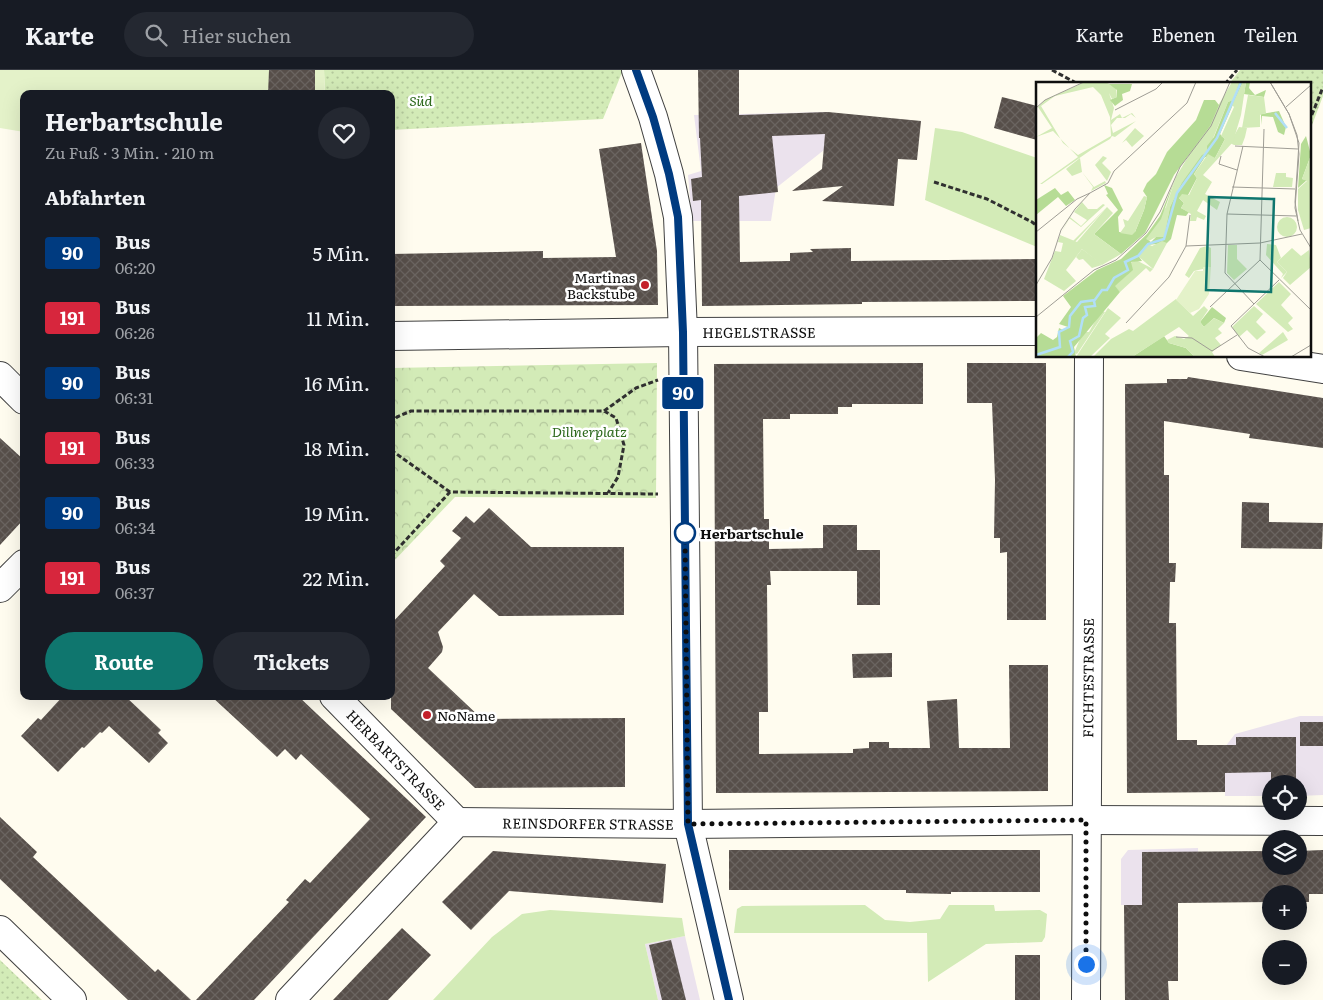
<!DOCTYPE html>
<html lang="de">
<head>
<meta charset="utf-8">
<style>
	:root { --surface:#171b24; --page:#242831; --text:#f1f3f6; --muted:#9ea1a6; --line:#363941; --accent:#0f766e }
	body { margin:0; font-family:Literata,serif; background:var(--page); color:var(--text); height:100vh; display:flex; flex-direction:column; font-size:19px; white-space:nowrap }
	* { box-sizing:border-box; margin:0 }
	p { font-size:16px; color:var(--muted) }
	.icon { flex:none; width:28px; height:28px; fill:none; stroke:currentColor; stroke-width:2; stroke-linecap:round; stroke-linejoin:round }
	.map { position:relative; flex:1; overflow:hidden }
	.side { position:absolute; left:20px; top:20px; width:375px; height:610px; display:flex; flex-direction:column; background:var(--surface); border-radius:10px; box-shadow:0 5px 20px #0002 }
	.side>* { flex:none }
	.badge { padding:0 10px; border-radius:4px; font-size:18px; line-height:32px }
	.controls { position:absolute; left:1262px; top:705px; display:grid; gap:10px }
	.controls a { display:grid; place-items:center; width:45px; height:45px; border-radius:50%; background:var(--surface); box-shadow:0 5px 20px #0002; font-size:25px }
	.you { position:absolute; width:25px; height:25px; margin:-12px; border:4px solid #fff; border-radius:50%; background:#1a73e8; box-shadow:0 0 0 8px #1a73e833 }
	.map>.badge { position:absolute; translate:-50% -50%; box-shadow:0 0 0 2px #fff }
	h2 { padding:0 25px; font-size:19px; line-height:45px }
	.round { display:grid; place-items:center; flex:none; width:52px; height:52px; border-radius:26px; background:var(--page) }
	.headline { display:flex; align-items:center; justify-content:space-between; height:85px; padding:0 25px }
	h1 { font-size:24px; font-weight:700; line-height:38px }
	.action { display:flex; gap:10px; margin-top:auto; padding:10px 25px }
	.action a { flex:1; height:58px; border-radius:30px; background:var(--accent); color:#fff; font-size:20px; font-weight:700; line-height:58px; text-align:center }
	.action a+a { background:var(--page); color:var(--text) }
	ul { padding:0; list-style:none }
	li { display:flex; align-items:center; gap:15px; height:65px; padding:0 25px }
	li div { flex:1 }
	li b { display:block; font-size:19px }
	li em { font-style:normal }
	li .badge { min-width:55px; font-weight:700; text-align:center }
	header { display:flex; align-items:center; gap:30px; box-sizing:border-box; height:70px; padding:0 25px; background:var(--surface); border-bottom:1px solid var(--line) }
	header strong { font-size:24px }
	nav { display:flex; gap:28px; margin-inline-start:auto; font-size:18px }
	.search { width:350px; height:45px; background:var(--page); display:flex; align-items:center; gap:12px; box-sizing:border-box; padding:0 18px; border-radius:28px; color:var(--muted); font-size:19px }
	.map>svg:first-child { display:block }
	.industrial { fill:#ebe2ed }
	.grass { fill:#d3ebb7 }
	.park { fill:url(#park-crowns) }
	.garden { fill:url(#garden-dots) }
	.pitch { fill:#e4f2c9 }
	.building { fill:url(#building-cross-hatch) }
	.lines { fill:none; stroke-linecap:round; stroke-linejoin:round }
	.minor-casing { stroke:#414141; stroke-width:30 }
	.path { stroke:#303030; stroke-width:3; stroke-dasharray:5 2.5; stroke-linecap:butt }
	.minor { stroke:#fff; stroke-width:28 }
	.line-casing { stroke:#fff; stroke-width:11 }
	.line { stroke:#003b80; stroke-width:8 }
	.walk { stroke:#0e0e0e; stroke-width:5; stroke-dasharray:0 9 }
	.poi-dot { fill:#c3202a; stroke:#fff; stroke-width:2 }
	.stop-dot { fill:#fff; stroke:#003b80; stroke-width:2.5 }
	.labels { text-anchor:middle; dominant-baseline:central; stroke-width:5; stroke-linejoin:round; paint-order:stroke }
	.park-label { font-size:14px; font-style:italic; fill:#2c681b; stroke:#fff }
	.poi-label { font-size:14px; fill:#0e0e0e; stroke:#fff; text-anchor:end }
	.street-label { font-size:14px; fill:#0e0e0e; stroke:#fff }
	.stop-label { font-size:14px; font-weight:bold; fill:#0e0e0e; stroke:#fff; text-anchor:start }
	.inset-river { fill:none; stroke:#b1dff8; stroke-width:2.5 }
	.inset-road { fill:none; stroke:#9f9d95; stroke-width:1 }
	.view { fill:#0f766e; fill-opacity:0.15; stroke:#0f766e; stroke-width:2.5 }
	.inset-edge { fill:none; stroke:#0e0e0e; stroke-width:2.5 }
</style>
</head>
<body>
<header>
<strong>Karte</strong>
<div class="search"><svg class="icon" aria-label="search" viewBox="0 0 24 24"><circle cx="10" cy="10" r="6"/><path d="M15 15l6 6"/></svg>Hier suchen</div>
<nav><a>Karte</a><a>Ebenen</a><a>Teilen</a></nav>
</header>
<div class="map">
<svg width="1323" height="930" viewBox="0 0 1323 930">
	<defs>
		<pattern id="park-crowns" width="20" height="18" patternUnits="userSpaceOnUse" patternTransform="scale(1.25)"><rect width="20" height="18" fill="#d3ebb7"/><path d="M2 6a3 3 0 1 1 6 0M12 15a3 3 0 1 1 6 0" fill="none" stroke="#b4c89c"/></pattern>
		<pattern id="garden-dots" width="8" height="8" patternUnits="userSpaceOnUse" patternTransform="scale(1.25)"><rect width="8" height="8" fill="#d3ebb7"/><path d="M2 2h.1M6 6h.1" fill="none" stroke="#b4c89c" stroke-width="1.8" stroke-linecap="round"/></pattern>
		<pattern id="building-cross-hatch" width="8" height="8" patternUnits="userSpaceOnUse" patternTransform="scale(1.25)"><rect width="8" height="8" fill="#574f4a"/><path d="M0 0l8 8M0 8l8-8" fill="none" stroke="#6a6460"/></pattern>
	</defs>
	<rect width="100%" height="100%" fill="#fffcef"/>
	<path class="industrial" d="M828,42L824,80L776,118L771,151H692L688,105L701,101L694,45Z
		M1300,646H1323V725L1299,726V714H1271V726H1225V677L1235,664Z
		M1198,778L1199,806L1169,835H1121V789L1128,780Z
		M685,866L700,930H658L645,874Z"/>
	<path class="grass" d="M935,58L962,62L1037,88V177L925,130Z
		M865,835L885,850L910,852L940,849L949,835H994L995,841L1040,840L1047,844L1045,867L1042,872L986,874L928,912L927,863H734L737,839L742,836Z
		M550,840L682,848L685,866L645,874L658,930H433L492,867L522,844Z"/>
	<path class="park" d="M657,293L656,428L455,427L391,494V298Z"/>
	<path class="garden" d="M324,0H623L603,49L391,60V24H325Z
		M1240,0H1323V26L1309,63V14H1229Z
		M0,890L42,930H0Z"/>
	<path class="pitch" d="M0,0H324L325,24H24V62L0,58Z"/>
	<path class="building" d="M269,0H315V24H268Z
		M698,0H739V45L828,42L921,51L917,90L898,89L894,136L822,131L843,116L792,121L822,99L825,64L772,66L778,122L739,126L740,192L790,191V183L813,182L810,179L851,178V191L1037,189V231L862,232V234L702,236L701,130L693,131L691,109L702,107L700,68H699Z
		M1002,27L1037,36V70L994,58Z
		M641,73L657,181L658,235L391,236V184L543,181V188L616,187L599,79Z
		M923,293V334H852V337H838V344H790V349H763L764,449H769V479L823,478V455H857V480H880V535H857V501H770L771,515H767L768,642H759V684L853,683V679L869,678V672H889V678H930L927,631L957,629L959,678H1010L1009,595H1048V721L716,723L714,294Z
		M967,293H1046V550H1007V482L1000,483V468H994L995,410L992,333H967Z
		M1188,307L1323,328V378L1249,368L1250,364L1164,351V405H1169V493H1176L1175,512H1170L1169,553H1176L1177,670H1197V675H1236V667H1296V714H1271V702L1225,703V722L1127,723L1125,314L1167,313V309H1187Z
		M0,368L24,390V449L0,475Z
		M1242,432L1269,433V452L1323,453L1322,479L1241,478Z
		M489,438L531,477H624V545L499,546L474,524L438,562L443,577L442,582L428,598L482,649L625,648V717L475,718L391,639V554L445,496L440,491L461,468L452,461L466,446L474,453Z
		M892,583V607L853,608L852,584Z
		M63,626H125L161,660L158,663L168,673L149,693L109,656L102,663L100,662L84,678L82,677L58,702L21,666L38,648L41,650Z
		M211,626H298L426,747L254,930H196L289,832L286,830L305,809L310,813L370,749L301,684L296,690L285,679L277,687Z
		M1300,652H1323V676H1300Z
		M0,747L37,782L33,787L155,902L158,899L191,930H128L0,809Z
		M729,780H1040V822H951V824L906,823V820H729Z
		M1323,780V824H1309V832H1299V824H1271V832L1178,833V911H1168L1169,930H1125L1124,835H1142V782L1271,781V796H1299V781Z
		M493,781L666,794L663,833L509,821L471,860L442,832Z
		M402,858L431,885L388,930H333Z
		M671,870L686,930H662L649,875Z
		M1015,885H1040V930H1015Z"/>
	<g class="lines">
		<defs>
			<g id="minor">
				<path d="M636,0L653,47L669,104L678,147L683,262L688,754L729,930"/>
				<path id="s1" d="M391,266L683,262L1037,261"/>
				<path d="M1241,286L1323,299"/>
				<path d="M0,306L24,330"/>
				<path d="M0,518L24,494"/>
				<path id="s2" d="M334,626L457,752"/>
				<path d="M0,860L72,930"/>
				<path id="s3" d="M290,930L457,752L688,754L1086,750L1323,751"/>
				<path id="s4" d="M1086,930L1089,286"/>
			</g>
		</defs>
		<use href="#minor" class="minor-casing"/>
		<path class="path" d="M1052,0L1078,14
			M1225,14L1237,0
			M1309,52L1323,17
			M934,112L987,129L1032,152L1037,156
			M604,341L636,318L658,310
			M391,354L397,347L411,341H604L616,348L624,375L618,407L608,423
			M391,380L450,422
			M391,486L450,422L658,424"/>
		<use href="#minor" class="minor"/>
	</g>
	<g class="lines">
		<defs>
			<path id="line" d="M636,0L653,47L669,104L678,147L683,262L688,754L729,930"/>
		</defs>
		<use href="#line" class="line-casing"/>
		<use href="#line" class="line"/>
		<path class="walk" d="M685,463L688,754L1086,750V894"/>
	</g>
	<g class="poi-dot">
		<circle cx="645" cy="215" r="5"/>
		<circle cx="427" cy="645" r="5"/>
	</g>
	<circle class="stop-dot" cx="685" cy="463" r="10"/>
	<g class="labels">
		<g class="park-label">
			<text x="421" y="30">Süd</text>
			<text x="589" y="361">Dillnerplatz</text>
		</g>
		<g class="poi-label">
			<text x="635" y="207">Martinas<tspan x="635" dy="16">Backstube</tspan></text>
			<text x="437" y="645" text-anchor="start">NoName</text>
		</g>
		<g class="street-label">
			<text stroke="none"><textPath href="#s1" startOffset="368">HEGELSTRASSE</textPath></text>
			<text stroke="none"><textPath href="#s4" startOffset="322">FICHTESTRASSE</textPath></text>
			<text stroke="none"><textPath href="#s2" startOffset="89">HERBARTSTRASSE</textPath></text>
			<text stroke="none"><textPath href="#s3" startOffset="375">REINSDORFER STRASSE</textPath></text>
		</g>
		<g class="stop-label">
			<text x="700" y="463">Herbartschule</text>
		</g>
	</g>
	<g transform="translate(1036 12)">
		<rect width="275" height="275" fill="#fffcef"/>
		<path d="M49,0H69L80,5L81,15L76,17L73,11L78,26L75,38L84,32L86,36L96,31L100,36L95,32L89,36H81L75,43L77,51L100,39L79,55L76,54L74,57L55,68L6,102H4L42,75L17,49L0,55L16,46L2,25L9,18ZM57,5L65,13L74,35L75,54L42,73L27,61L5,24L19,14ZM196,0H203L197,18L192,20L171,71L145,102L134,125L128,155H120L111,160L109,157L130,125L140,95ZM203,45L211,46L209,55L206,63H198L194,61ZM99,46L108,54L96,65L90,58L86,61ZM67,74L71,76L66,81L75,90L71,99L59,83ZM44,76L46,90L58,105L69,99L70,101L55,109L57,105L46,90L36,94L30,87ZM240,91H250V95L257,96L256,105H237ZM46,120L52,127H61L67,122L69,123L45,145L33,136L25,152L37,159L71,125L39,160L25,152L34,135L45,144L51,138L38,130ZM241 145a10 10 0 1 1 20 0a10 10 0 1 1-20 0ZM231,162L240,163L245,176L241,180L251,190L245,196L247,192L230,173ZM46,167L62,179L66,183L56,186L47,177L43,178L40,175ZM100,178L117,187L114,190L110,186L84,210L78,204L91,193L94,181ZM65,229L69,230L41,272L38,271L47,250H53Z" fill="#d3ebb7" fill-rule="evenodd"/>
		<path d="M203,0H207L184,52L189,57L179,76L169,75L158,92L161,96L152,113L143,116L148,121L145,126L153,130L150,134L141,133L135,157L131,161L111,163L102,173L106,179L95,180L97,188L79,204L84,210L38,265L40,275H0V256L5,251L17,258L21,255L23,246L27,248L32,245L23,242L35,225L27,214L61,188L85,177L111,152L124,134L140,95L125,137L110,157L115,160L120,155H128L134,125L145,102L166,73L171,71V64L178,55L192,20L197,18ZM210,0H214L213,6L219,13L230,8L228,15L208,12ZM73,2H96L94,9L86,12L87,18L79,24L74,18L81,15V8ZM168,18H179L183,23L174,44L138,93L109,151L85,172L58,152L82,128L70,113L72,112L68,103L76,106L87,128L82,135L83,150H99L108,128L111,115L107,109L111,101L120,92L131,70L160,38ZM243,29L250,45L248,53L242,50L237,35L226,34L225,43V32ZM270,54L275,73L266,97L271,98L262,106L265,62ZM19,106L25,113L32,109L39,118L30,124L22,115L0,133V118ZM176,225L190,236L188,241L178,236L168,245L164,240ZM128,254L133,261L150,266L159,275H96Z" fill="#b6dc95"/>
		<path d="M192,163H201V177L211,187L198,198L191,191Z" fill="#d3ebb7"/>
		<path d="M207,0H210L205,33L197,60L167,93L176,100L169,112L184,120L181,128L167,118L161,129L170,134L168,138L161,135L160,139H154L155,132L145,126L148,121L143,116L146,112L153,113L161,96L158,92L172,72L179,76L189,57L185,54L198,25L196,23ZM212,13L228,15L230,31L224,33V45L206,46ZM275,73V146L268,148L262,128V107L271,99L266,97ZM108,114L111,115L108,128L99,150L96,153L84,151L89,144L87,137L92,139ZM71,125L77,131L58,152L85,172L66,183L46,167L30,188L40,199L28,209L8,197L19,169L25,170L27,161L22,160L24,153L41,160ZM126,159L131,161L117,187L102,174L112,162L116,164ZM171,164L175,166V185L158,189L153,196L149,193L164,166ZM256,166L265,174L273,168L275,185L254,203L247,196L251,190L241,180ZM243,200L255,212L245,223L257,236L252,241L257,247L252,250L220,222ZM140,217L157,234L168,224L172,228L164,240L168,245L178,236L188,241L182,247L186,251L179,256L185,263L176,270L179,275H159L150,266L133,261L131,258L139,254L148,257L153,254L143,245L96,275H57L75,257L93,247L97,249ZM218,224L227,232L220,240L230,250L221,258L211,248L203,255L196,245ZM72,226L85,236L69,252L74,256L54,275H40ZM247,250L252,258L226,273L223,271Z" fill="#d3ebb7"/>
		<path d="M167,185H175L173,212L163,227L154,231L140,218L159,189H167Z" fill="#e4f2c9"/>
		<path class="inset-river" d="M239,31L251,46M0,273L24,265L23,250L33,245L34,234L45,220L59,218M32,275L37,270L34,259L43,254L47,236L51,233L49,225L59,224L58,219L66,208H71L78,196L92,188L89,180L102,174L112,162L128,157L141,111L181,56L205,0"/>
		<path class="inset-road" d="M234,0L253,32L261,53L263,72L259,126L264,148L275,166M234,0L253,32L263,61L259,120L262,139M250,25L275,3M0,26L9,18L48,0M79,28L120,7L127,0M228,47L224,178L275,228M199,64L262,67M207,64L191,132L189,191L218,222M185,74L183,82L201,88M196,105L259,107M191,132L260,134M0,150L41,117L54,111M150,164L224,161L266,152M0,203L16,176L25,148L39,127L54,111L72,101L78,89L151,21L160,0M174,225L224,178M0,235L58,188L80,178L110,151L124,130L144,85L175,44L194,0M90,241L133,195L150,164L154,133M140,255L156,256L176,269L201,253M229,275L212,266L195,244L243,198M255,275L275,263"/>
		<path class="view" d="M173,115L238,117L235,210L170,208Z"/>
		<rect width="275" height="275" class="inset-edge"/>
	</g>
</svg>
<div class="controls">
<a><svg class="icon" aria-label="locate" viewBox="0 0 24 24"><circle cx="12" cy="12" r="6"/><path d="M12 2v4M12 18v4M2 12h4M18 12h4"/></svg></a>
<a><svg class="icon" aria-label="layers" viewBox="0 0 24 24"><path d="M12 4l9 5-9 5-9-5zM3 14l9 5 9-5"/></svg></a>
<a>+</a>
<a>−</a>
</div>
<div class="you" style="left:1086px;top:894px"></div>
<b class="badge" style="left:683px;top:323px;background:#003b80;color:#fff">90</b>
<section class="side">
<div class="headline"><div><h1>Herbartschule</h1><p>Zu Fuß · 3 Min. · 210 m</p></div><a class="round"><svg class="icon" aria-label="heart" viewBox="0 0 24 24"><path d="M12 20l-8-8c-3-5 5-10 8-4 3-6 11-1 8 4z"/></svg></a></div>
<h2>Abfahrten</h2>
<ul>
<li><span class="badge" style="background:#003b80;color:#fff">90</span><div><b>Bus</b><p>06:20</p></div><em>5 Min.</em></li>
<li><span class="badge" style="background:#d7263d;color:#fff">191</span><div><b>Bus</b><p>06:26</p></div><em>11 Min.</em></li>
<li><span class="badge" style="background:#003b80;color:#fff">90</span><div><b>Bus</b><p>06:31</p></div><em>16 Min.</em></li>
<li><span class="badge" style="background:#d7263d;color:#fff">191</span><div><b>Bus</b><p>06:33</p></div><em>18 Min.</em></li>
<li><span class="badge" style="background:#003b80;color:#fff">90</span><div><b>Bus</b><p>06:34</p></div><em>19 Min.</em></li>
<li><span class="badge" style="background:#d7263d;color:#fff">191</span><div><b>Bus</b><p>06:37</p></div><em>22 Min.</em></li>
</ul>
<div class="action"><a>Route</a><a>Tickets</a></div>
</section>
</div>
</body>
</html>
